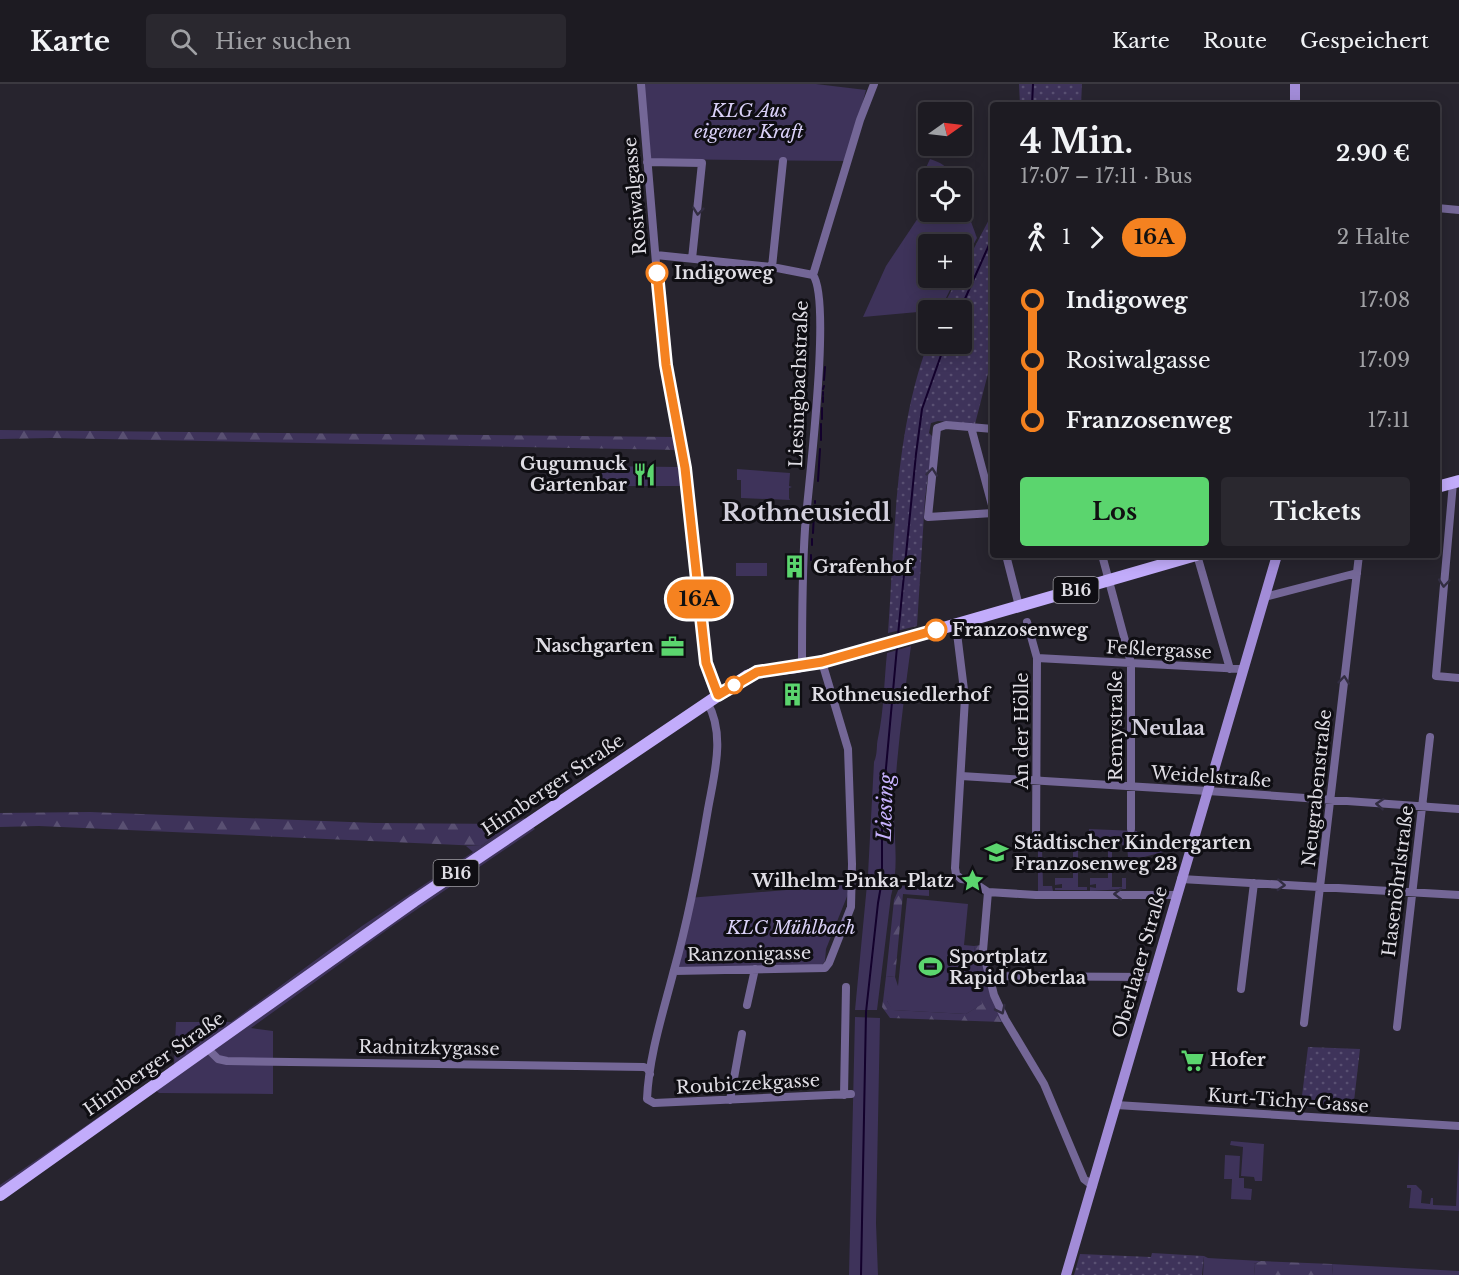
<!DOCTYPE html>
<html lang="de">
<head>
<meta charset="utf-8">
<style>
	:root { --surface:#1d1b22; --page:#2a282f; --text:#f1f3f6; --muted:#a0a1a5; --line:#3b3940; --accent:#5bd56e }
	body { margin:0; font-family:"Libre Baskerville",serif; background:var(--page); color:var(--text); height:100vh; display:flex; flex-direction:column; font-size:22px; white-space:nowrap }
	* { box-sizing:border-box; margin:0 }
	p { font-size:20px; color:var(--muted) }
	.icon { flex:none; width:33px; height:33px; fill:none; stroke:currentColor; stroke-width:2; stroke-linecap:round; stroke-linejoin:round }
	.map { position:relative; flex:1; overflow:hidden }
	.drawer { position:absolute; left:990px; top:18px; width:450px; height:456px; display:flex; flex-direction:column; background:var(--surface); border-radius:6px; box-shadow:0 3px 15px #0003,0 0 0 2px var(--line) }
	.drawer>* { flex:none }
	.badge { padding:0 12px; border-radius:20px; font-size:21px; line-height:39px }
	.needle { width:39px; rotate:76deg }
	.fabs { position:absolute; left:918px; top:18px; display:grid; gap:12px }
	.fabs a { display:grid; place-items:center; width:54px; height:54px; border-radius:6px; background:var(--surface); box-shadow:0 3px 15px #0003,0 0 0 2px var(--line); font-size:30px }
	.map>.badge { position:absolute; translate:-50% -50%; box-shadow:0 0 0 3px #fff }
	.legs { display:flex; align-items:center; gap:9px; height:66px; padding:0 30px; font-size:20px }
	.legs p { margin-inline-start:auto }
	.overview { display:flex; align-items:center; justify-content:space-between; height:102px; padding:0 30px }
	h1 { font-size:33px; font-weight:800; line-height:45px }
	.button { display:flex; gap:12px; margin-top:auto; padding:12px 30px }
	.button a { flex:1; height:69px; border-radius:6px; background:var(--accent); color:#111; font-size:24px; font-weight:800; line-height:69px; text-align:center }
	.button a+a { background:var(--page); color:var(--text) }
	ul { padding:0 30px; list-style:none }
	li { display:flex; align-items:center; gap:21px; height:60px; font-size:22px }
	li i { display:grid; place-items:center; width:9px; height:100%; margin:0 8px; background:currentColor }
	li i::after { content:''; width:15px; height:15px; margin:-8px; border:4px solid; border-radius:50%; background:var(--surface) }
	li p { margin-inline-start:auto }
	li:first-child i { background:linear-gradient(#0000 50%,currentColor 0) }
	li:last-child i { background:linear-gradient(currentColor 50%,#0000 0) }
	header { display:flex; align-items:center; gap:36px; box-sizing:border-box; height:84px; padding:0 30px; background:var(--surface); border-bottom:2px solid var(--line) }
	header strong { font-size:28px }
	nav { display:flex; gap:33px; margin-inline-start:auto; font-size:21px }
	.search { width:420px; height:54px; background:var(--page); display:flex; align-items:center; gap:15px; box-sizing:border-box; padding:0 21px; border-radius:6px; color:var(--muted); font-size:22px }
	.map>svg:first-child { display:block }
	.green { fill:#3e335a }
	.forest { fill:url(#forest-firs) }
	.park { fill:url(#park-dots) }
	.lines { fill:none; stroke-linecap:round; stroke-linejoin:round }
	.stream { stroke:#13012c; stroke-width:2 }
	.street { stroke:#746797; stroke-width:8 }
	.secondary { stroke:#a28cd8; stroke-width:10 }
	.primary { stroke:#c2acfb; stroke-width:12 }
	.oneway { stroke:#322d41 }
	.line-1-casing { stroke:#fff; stroke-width:14 }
	.line-1 { stroke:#f58220; stroke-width:9 }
	.stop-1-dot { fill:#fff; stroke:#f58220; stroke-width:3 }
	.labels { text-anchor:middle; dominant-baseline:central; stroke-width:6; stroke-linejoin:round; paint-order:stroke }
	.shield { fill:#0f0e13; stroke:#a19fa5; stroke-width:1.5 }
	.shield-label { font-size:16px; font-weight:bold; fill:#dfdde4 }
	.park-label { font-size:18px; font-style:italic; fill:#dad1f8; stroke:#0f0e13 }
	.street-label { font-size:18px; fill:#dfdde4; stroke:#0f0e13 }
	.stop-label { font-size:18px; font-weight:bold; fill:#dfdde4; stroke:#0f0e13; text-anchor:start }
	.poi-label { font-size:18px; font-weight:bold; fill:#dfdde4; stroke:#0f0e13; text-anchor:start }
	.neighbourhood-label { font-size:20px; font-weight:bold; fill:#d2cfdc; stroke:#0f0e13 }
	.water-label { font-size:20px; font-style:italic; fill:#c8b3ff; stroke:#0f0e13 }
	.district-label { font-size:24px; font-weight:bold; fill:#d2cfdc; stroke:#0f0e13 }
</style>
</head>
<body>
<header>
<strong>Karte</strong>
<div class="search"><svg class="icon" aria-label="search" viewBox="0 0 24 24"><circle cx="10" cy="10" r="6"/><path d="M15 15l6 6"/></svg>Hier suchen</div>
<nav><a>Karte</a><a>Route</a><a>Gespeichert</a></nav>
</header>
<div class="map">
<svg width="1459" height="1191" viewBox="0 0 1459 1191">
	<defs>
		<pattern id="forest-firs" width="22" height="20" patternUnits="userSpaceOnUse" patternTransform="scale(1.5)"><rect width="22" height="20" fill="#3e335a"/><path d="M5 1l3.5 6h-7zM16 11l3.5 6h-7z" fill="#595072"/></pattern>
		<pattern id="park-dots" width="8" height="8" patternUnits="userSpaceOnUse" patternTransform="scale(1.5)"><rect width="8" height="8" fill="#3e335a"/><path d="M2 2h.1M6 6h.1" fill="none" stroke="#595072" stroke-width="1.8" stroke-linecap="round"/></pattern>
	</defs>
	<rect width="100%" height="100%" fill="#27242e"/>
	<path class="green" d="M644,0H816L866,6L847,77L651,75Z
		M930,75C942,79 947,82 953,94H928V128H962V113L977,154L962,182V160H928V194H956L940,226L863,233L886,182L924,125L919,99Z
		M597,382L679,383L681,402H597Z
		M737,385L790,389L789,402L792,403L789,404V414L790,416L741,414V396H737Z
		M736,479H767V492H736Z
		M911,562C904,614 897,667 894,719C893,750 900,781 891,812L877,926H855L868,790L874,678C878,669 876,662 878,654C884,627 884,597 887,569Z
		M524,734L535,745L391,843L251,944L273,947V1010L159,1009L149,1000L0,1105V1101L174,981L176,938H231L362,842L473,768L466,762H481L511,740Z
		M1089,745L1137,747V762L1168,764L1167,767L1144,773H1128L1127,762L1122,761L1121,753H1106L1105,762H1091V758H1089Z
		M1038,758L1089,760V762H1042L1043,802H1052L1053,807H1038Z
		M1108,763H1112V803H1122V794H1126V805L1090,807V803L1096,804V800L1090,801V794H1108Z
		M1073,764H1078V803H1087V806H1055V804H1062V800L1055,801V794H1073Z
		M847,801L848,810L826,865L825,877L822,881L679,885L672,883L688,814Z
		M907,814L968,820L964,861L974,862L983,920L966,930L892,926L887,917H883L886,892L895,893L898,902Z
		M855,933L880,934L876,1139L878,1191H849Z
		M1231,1057L1264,1060L1262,1097H1255L1254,1093L1241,1092L1243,1063L1230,1061Z
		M1459,1063V1127L1409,1124L1411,1104H1407V1101H1416L1422,1107L1421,1119L1430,1120L1431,1114H1433V1121L1456,1122Z
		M1225,1071L1240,1072L1239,1094H1244V1104L1252,1105L1251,1116L1231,1115L1232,1095H1224Z
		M1204,1172L1208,1174L1261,1177L1254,1180L1255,1191H1203Z
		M1332,1180L1459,1187V1191H1333Z"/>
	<path class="forest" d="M0,346L675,353L678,366L51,354L0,355Z
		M90,728L375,739L511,740L481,762L39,742L0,743V729Z
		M900,802L929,803V812L903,810L895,893L886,892L894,816Z
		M981,861L1003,938L890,934L882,923L883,917H887L893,926L966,930L982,920L974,862Z
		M1261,1177L1332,1180L1333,1191H1255L1254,1180Z"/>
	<path class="park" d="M1019,0H1082L1081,21H1020Z
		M993,128V270L975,340L938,337L931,339L929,349L933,353L925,415L917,542L888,549C895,453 894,351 928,259L962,260V226H941L958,194H962V187Z
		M1308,963L1360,965L1353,1026L1304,1023L1301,1020Z
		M1152,1169L1204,1172L1202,1191H1074L1080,1170L1151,1173Z"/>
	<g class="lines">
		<path class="stream" d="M1032,21L1033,0
			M960,226L993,152
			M824,296L825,283
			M823,305L824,302
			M823,311V308
			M823,318V313
			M822,335V324
			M821,356V340
			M818,397L820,365
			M815,419V417
			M814,426L815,423
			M813,449L814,429
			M812,461V455
			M811,476V471
			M898,551L916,370L922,325L945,260
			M861,1191L866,928L878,819L882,796V728L897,563"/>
		<path class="street" d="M641,0L662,251L685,384L706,579L718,611
			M647,78L702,79L692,175
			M1437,124L1459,126
			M656,171L772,183L813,191
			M772,183L783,77
			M971,343L993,425
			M993,345L946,341L937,344L928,433L993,429
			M1453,399L1436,592L1459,594
			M1006,471L1019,522
			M1102,471L1131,579V745
			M1197,471L1230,585
			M1265,513L1357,489
			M1027,538L1037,574L1036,757
			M956,541L965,614L955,784L956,790L961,795L970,796L988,808
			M1037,574L1243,585
			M802,582C802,536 802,490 805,445C808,403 832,217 813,191L860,36L874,0
			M707,618C726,650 714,691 708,725C699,779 689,833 674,886C663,929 649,971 647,1015L654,1019L851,1010
			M961,692L1208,707L1459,725
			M1181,795L1459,811
			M988,808L983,867L994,911L1005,935L1044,1000L1084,1095L1093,1102
			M988,808L1036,811H1176
			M674,887L825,884L829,879L851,823L852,780L848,665L822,578
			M989,892L1153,893
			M1241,905L1254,799
			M747,921L755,885
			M1304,939L1359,471
			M1397,943L1430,653
			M208,965L218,975L227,977L644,983L648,985L650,990
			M844,1011L846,903
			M730,1016L742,950
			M1116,1021L1459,1042"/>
		<path class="secondary" d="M1295,21V0
			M1066,1191L1277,471"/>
		<path class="primary" d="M1437,403L1459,397
			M0,1111L414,817L747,592L761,587L797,583L853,570L1196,471"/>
	</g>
	<defs><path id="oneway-chevron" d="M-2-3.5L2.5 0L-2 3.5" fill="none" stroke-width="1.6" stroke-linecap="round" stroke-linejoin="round" transform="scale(1.5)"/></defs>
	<g class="oneway">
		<use href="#oneway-chevron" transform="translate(698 127) rotate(96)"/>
		<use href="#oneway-chevron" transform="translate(932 388) rotate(-84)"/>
		<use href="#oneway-chevron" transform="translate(1444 499) rotate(95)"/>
		<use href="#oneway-chevron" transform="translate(1344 596) rotate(-84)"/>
		<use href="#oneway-chevron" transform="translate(1380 720) rotate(-176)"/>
		<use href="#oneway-chevron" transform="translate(1281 801) rotate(3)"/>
		<use href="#oneway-chevron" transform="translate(1118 810) rotate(180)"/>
		<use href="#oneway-chevron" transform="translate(1001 926) rotate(64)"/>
	</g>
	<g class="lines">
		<defs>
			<path id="line-1" d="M657,189L666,281L685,384L706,579L718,611L757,588L822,578L936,546"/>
		</defs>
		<use href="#line-1" class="line-1-casing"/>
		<use href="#line-1" class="line-1"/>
	</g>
	<defs>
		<symbol id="restaurant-bare" viewBox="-9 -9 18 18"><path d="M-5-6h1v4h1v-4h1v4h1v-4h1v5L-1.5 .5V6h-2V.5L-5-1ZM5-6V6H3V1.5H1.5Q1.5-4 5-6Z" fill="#5bd56e" stroke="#0f0e13" stroke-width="2.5" paint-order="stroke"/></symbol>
		<symbol id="building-bare" viewBox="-9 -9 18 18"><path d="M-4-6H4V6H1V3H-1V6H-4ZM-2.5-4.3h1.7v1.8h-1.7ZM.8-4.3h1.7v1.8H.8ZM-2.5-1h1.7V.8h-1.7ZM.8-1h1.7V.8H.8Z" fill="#5bd56e" stroke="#0f0e13" stroke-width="2.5" paint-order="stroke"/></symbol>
		<symbol id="office-bare" viewBox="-9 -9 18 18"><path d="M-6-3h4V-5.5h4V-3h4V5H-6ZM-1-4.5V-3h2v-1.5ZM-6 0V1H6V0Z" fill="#5bd56e" stroke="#0f0e13" stroke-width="2.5" paint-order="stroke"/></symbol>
		<symbol id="school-bare" viewBox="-9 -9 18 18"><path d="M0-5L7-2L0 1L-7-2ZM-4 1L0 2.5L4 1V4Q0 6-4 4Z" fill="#5bd56e" stroke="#0f0e13" stroke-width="2.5" paint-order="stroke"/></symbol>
		<symbol id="sight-bare" viewBox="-9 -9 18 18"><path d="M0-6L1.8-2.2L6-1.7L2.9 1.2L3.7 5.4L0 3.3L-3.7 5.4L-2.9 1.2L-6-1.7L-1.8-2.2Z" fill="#5bd56e" stroke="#0f0e13" stroke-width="2.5" paint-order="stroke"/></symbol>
		<symbol id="stadium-bare" viewBox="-9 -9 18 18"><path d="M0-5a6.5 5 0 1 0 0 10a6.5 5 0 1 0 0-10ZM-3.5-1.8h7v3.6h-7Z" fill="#5bd56e" stroke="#0f0e13" stroke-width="2.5" paint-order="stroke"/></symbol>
		<symbol id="supermarket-bare" viewBox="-9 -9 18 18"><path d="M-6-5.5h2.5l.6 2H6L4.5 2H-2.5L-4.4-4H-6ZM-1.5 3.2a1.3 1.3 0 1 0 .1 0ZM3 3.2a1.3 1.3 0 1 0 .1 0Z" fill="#5bd56e" stroke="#0f0e13" stroke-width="2.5" paint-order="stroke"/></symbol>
	</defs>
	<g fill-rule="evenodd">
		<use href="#restaurant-bare" x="628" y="374" width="33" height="33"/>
		<use href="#building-bare" x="778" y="466" width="33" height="33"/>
		<use href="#office-bare" x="656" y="546" width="33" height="33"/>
		<use href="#building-bare" x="776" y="594" width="33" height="33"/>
		<use href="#school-bare" x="980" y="752" width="33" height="33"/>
		<use href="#sight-bare" x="956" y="780" width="33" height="33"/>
		<use href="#stadium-bare" x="914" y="866" width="33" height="33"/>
		<use href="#supermarket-bare" x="1176" y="960" width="33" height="33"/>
	</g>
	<g class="stop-1-dot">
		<circle cx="657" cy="189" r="10"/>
		<circle cx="936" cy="546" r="10"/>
		<circle cx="734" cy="601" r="8"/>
	</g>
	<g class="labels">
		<g class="shield">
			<rect x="1053.5" y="493" width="45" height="26" rx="4.5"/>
			<rect x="433.5" y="776" width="45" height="26" rx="4.5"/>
		</g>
		<g class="shield-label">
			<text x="1076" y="506">B16</text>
			<text x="456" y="789">B16</text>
		</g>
		<g class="park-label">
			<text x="749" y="27">KLG Aus<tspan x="749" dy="21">eigener Kraft</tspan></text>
			<text x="791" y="844">KLG Mühlbach</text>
		</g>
		<g class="street-label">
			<text transform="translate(635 112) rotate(-95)">Rosiwalgasse</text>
			<text transform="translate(799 300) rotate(-88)">Liesingbachstraße</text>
			<text transform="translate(1159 566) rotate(3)">Feßlergasse</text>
			<text transform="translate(1116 642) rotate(-90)">Remystraße</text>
			<text transform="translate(1022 647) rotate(-90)">An der Hölle</text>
			<text transform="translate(1211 693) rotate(4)">Weidelstraße</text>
			<text transform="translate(553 701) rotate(-34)">Himberger Straße</text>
			<text transform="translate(1317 704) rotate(-84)">Neugrabenstraße</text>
			<text transform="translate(1398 797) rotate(-83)">Hasenöhrlstraße</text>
			<text transform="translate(749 870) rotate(-1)">Ranzonigasse</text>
			<text transform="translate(1140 878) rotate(-74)">Oberlaaer Straße</text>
			<text transform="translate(429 964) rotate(1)">Radnitzkygasse</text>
			<text transform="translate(154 980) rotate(-35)">Himberger Straße</text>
			<text transform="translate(748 1000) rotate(-3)">Roubiczekgasse</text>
			<text transform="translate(1288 1017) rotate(4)">Kurt-Tichy-Gasse</text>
		</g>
		<g class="stop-label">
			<text x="674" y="189">Indigoweg</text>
			<text x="952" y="546">Franzosenweg</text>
		</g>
		<g class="poi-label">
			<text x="627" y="380" text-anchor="end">Gugumuck<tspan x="627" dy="21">Gartenbar</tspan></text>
			<text x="813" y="483">Grafenhof</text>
			<text x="654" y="562" text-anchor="end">Naschgarten</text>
			<text x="811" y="611">Rothneusiedlerhof</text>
			<text x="1014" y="759">Städtischer Kindergarten<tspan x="1014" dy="21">Franzosenweg 23</tspan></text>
			<text x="954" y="797" text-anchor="end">Wilhelm-Pinka-Platz</text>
			<text x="949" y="873">Sportplatz<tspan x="949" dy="21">Rapid Oberlaa</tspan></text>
			<text x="1210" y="976">Hofer</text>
		</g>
		<g class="neighbourhood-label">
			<text x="1168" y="644">Neulaa</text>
		</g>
		<g class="water-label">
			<text transform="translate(885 723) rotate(-88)">Liesing</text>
		</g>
		<g class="district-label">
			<text x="806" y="428">Rothneusiedl</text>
		</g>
	</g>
</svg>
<div class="fabs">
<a><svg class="needle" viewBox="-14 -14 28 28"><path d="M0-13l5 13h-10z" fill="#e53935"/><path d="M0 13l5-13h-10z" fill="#a0a1a5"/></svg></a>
<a><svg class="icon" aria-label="locate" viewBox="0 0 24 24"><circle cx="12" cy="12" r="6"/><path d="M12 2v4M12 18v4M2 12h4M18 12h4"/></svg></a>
<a>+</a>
<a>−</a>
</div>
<b class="badge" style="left:699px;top:515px;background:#f58220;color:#111">16A</b>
<section class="drawer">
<div class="overview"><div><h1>4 Min.</h1><p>17:07 – 17:11 · Bus</p></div><b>2.90 €</b></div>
<div class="legs"><svg class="icon" aria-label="walk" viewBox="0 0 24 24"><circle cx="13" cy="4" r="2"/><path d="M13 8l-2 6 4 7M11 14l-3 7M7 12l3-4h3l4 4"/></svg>1<svg class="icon" aria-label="forward" viewBox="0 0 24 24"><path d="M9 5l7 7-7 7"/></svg><b class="badge" style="background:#f58220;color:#111">16A</b><p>2 Halte</p></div>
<ul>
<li><i style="color:#f58220"></i><b>Indigoweg</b><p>17:08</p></li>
<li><i style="color:#f58220"></i><span>Rosiwalgasse</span><p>17:09</p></li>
<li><i style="color:#f58220"></i><b>Franzosenweg</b><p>17:11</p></li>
</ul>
<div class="button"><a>Los</a><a>Tickets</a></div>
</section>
</div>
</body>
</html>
